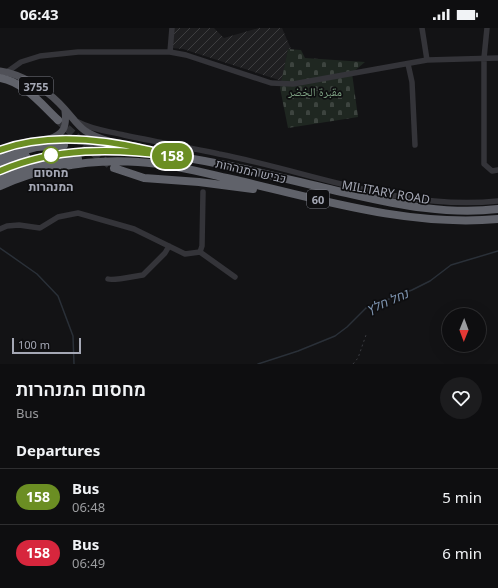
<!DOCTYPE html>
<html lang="en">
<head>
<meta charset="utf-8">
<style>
	:root { --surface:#0e0e10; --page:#1c1c1e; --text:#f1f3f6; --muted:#9b9c9f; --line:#2e2e30 }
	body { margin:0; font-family:"Noto Sans","Noto Naskh Arabic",Heebo,sans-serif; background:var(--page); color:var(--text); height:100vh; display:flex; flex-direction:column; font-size:15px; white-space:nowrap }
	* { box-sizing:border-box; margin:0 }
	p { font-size:13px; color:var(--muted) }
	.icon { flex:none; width:22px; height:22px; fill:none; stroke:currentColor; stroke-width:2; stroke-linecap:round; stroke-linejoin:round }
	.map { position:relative; height:336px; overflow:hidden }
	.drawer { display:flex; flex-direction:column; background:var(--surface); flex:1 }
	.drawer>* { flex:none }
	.badge { padding:0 8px; border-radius:13px; font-size:14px; line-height:26px }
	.needle { width:26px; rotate:181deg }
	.controls { position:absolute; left:442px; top:280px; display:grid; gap:8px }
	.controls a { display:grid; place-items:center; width:44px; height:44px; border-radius:50%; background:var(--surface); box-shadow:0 4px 16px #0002,0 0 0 1px var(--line); font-size:20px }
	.scale { position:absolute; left:12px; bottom:10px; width:69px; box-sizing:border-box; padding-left:4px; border:2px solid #a5a8b5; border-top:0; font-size:11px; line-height:14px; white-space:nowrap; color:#a5a8b5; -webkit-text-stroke:3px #0e0e10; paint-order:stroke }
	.map>.badge { position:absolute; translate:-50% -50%; box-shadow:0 0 0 2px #fff }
	h2 { padding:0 16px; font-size:15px; line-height:36px }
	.round { display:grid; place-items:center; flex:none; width:42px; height:42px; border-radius:21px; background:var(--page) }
	.overview { display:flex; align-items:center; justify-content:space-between; height:68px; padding:0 16px }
	h1 { font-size:19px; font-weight:600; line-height:30px }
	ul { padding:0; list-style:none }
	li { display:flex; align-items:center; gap:12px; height:56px; padding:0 16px; border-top:1px solid var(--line) }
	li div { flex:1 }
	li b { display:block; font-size:15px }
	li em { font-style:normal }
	li .badge { min-width:44px; font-weight:700; text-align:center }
	.status { display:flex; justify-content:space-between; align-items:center; height:28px; padding:0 20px; background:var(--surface); direction:ltr }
	.status svg { height:11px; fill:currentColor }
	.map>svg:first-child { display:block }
	.industrial { fill:url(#industrial-furrows) }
	.cemetery { fill:url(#cemetery-stones) }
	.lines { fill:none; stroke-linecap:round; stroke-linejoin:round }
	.stream { stroke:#2a3038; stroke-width:1.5 }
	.highway-tunnel { stroke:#303135; stroke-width:8; stroke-dasharray:8 4; stroke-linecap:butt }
	.path { stroke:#3a3b40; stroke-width:1; stroke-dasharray:2 3; stroke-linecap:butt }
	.minor { stroke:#343439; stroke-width:5.5 }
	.major { stroke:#505158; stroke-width:7 }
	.highway { stroke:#60626a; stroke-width:8 }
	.line-casing { stroke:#fff; stroke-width:9 }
	.line { stroke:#6b8e23; stroke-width:6 }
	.stop-dot { fill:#fff; stroke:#6b8e23; stroke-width:2 }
	.labels { text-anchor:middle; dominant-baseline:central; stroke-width:3.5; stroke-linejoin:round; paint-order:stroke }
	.shield { fill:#0e0e10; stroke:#787a84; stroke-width:1 }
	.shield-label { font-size:11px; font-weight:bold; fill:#a5a8b5 }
	.park-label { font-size:12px; fill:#7c9f81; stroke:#0e0e10 }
	.street-label { font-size:12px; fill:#a5a8b5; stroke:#0e0e10 }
	.stop-label { font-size:12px; font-weight:bold; fill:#a5a8b5; stroke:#0e0e10 }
	.water-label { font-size:13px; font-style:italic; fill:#7d93af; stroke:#0e0e10 }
</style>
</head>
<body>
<div class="status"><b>06:43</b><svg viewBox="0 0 49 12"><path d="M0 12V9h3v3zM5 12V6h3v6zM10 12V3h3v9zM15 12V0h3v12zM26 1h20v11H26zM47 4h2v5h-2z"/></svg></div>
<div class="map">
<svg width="498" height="336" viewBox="0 0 498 336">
	<defs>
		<pattern id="industrial-furrows" width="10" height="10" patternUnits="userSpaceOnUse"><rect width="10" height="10" fill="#1f1f21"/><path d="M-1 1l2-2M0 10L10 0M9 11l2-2" fill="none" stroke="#3d3d3f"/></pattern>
		<pattern id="cemetery-stones" width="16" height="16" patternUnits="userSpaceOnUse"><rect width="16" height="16" fill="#1f2721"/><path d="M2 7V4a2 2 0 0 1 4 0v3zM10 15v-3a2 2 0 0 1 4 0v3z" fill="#3d443f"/></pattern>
	</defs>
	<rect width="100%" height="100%" fill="#131315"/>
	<path class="industrial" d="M173,0H214L224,10L259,0H282L291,21H288L282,53L183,21L172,20Z"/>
	<path class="cemetery" d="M288,21L301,22L305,30L365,34L352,45L358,89L288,100L280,60Z"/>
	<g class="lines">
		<path class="stream" d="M0,220L37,246L58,268L73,308L74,336
			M258,336L298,323L335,308L347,299L366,280L412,262L430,253L451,237L498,223"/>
		<path class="highway-tunnel" d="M58,92L95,126L114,140"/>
		<path class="path" d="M353,336L358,330L366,307"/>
		<path class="minor" d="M422,0L427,32
			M487,0L484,30V136L492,143L498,142
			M170,24L172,0
			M408,36L412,54L415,117
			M7,44L21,34L40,28L78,24H170L186,27L271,55L293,56L427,32L498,30
			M78,94C93,102 108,103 124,107C156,114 187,119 219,126C312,144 402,183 498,173
			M0,201L7,198L19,197L40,200L58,189L78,185L134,201L185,226L200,224L235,249
			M200,224L202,218L203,164
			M108,251C114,253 135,248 143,247L165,225L169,218"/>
		<path class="major" d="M0,43C21,46 44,60 59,75C80,96 76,103 109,113
			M49,111C64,106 67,99 65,83"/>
		<path class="highway" d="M0,50C24,54 41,76 58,92
			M0,122C44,105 93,113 138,119
			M0,129L37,119L64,117
			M0,136L26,128
			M114,140L144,150L199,154L253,161
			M0,143C107,97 242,142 351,166C399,177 449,187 498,181
			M0,150C25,138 50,133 78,131
			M0,158C43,139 91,131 138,134C171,136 204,145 236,152C321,172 410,199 498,191"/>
	</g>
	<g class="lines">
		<defs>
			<path id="line" d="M0,122C52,102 120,113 172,128C114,120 55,119 0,143"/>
		</defs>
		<use href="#line" class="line-casing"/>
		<use href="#line" class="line"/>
	</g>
	<circle class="stop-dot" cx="51" cy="127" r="8"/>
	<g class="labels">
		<g class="shield">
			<rect x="19" y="49" width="34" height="18" rx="3"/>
			<rect x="307" y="162" width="22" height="18" rx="3"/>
		</g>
		<g class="shield-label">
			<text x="36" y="58">3755</text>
			<text x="318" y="171">60</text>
		</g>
		<g class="park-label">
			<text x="315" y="63">مقبرة الخضر</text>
		</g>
		<g class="street-label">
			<text transform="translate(251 143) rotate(13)">כביש המנהרות</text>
			<text transform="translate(386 164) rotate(10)">MILITARY ROAD</text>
		</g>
		<g class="stop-label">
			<text x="51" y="144">מחסום<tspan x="51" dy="14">המנהרות</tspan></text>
		</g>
		<g class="water-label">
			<text transform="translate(387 273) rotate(-23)">נחל חלץ</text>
		</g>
	</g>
</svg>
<div class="controls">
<a><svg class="needle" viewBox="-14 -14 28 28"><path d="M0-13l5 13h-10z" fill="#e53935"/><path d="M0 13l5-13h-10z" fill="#9b9c9f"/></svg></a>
</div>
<div class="scale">100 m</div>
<b class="badge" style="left:172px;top:128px;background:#6b8e23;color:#fff">158</b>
</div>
<section class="drawer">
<div class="overview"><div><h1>מחסום המנהרות</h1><p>Bus</p></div><a class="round"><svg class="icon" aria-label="heart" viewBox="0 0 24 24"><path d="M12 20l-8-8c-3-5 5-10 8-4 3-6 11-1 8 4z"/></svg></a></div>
<h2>Departures</h2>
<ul>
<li><span class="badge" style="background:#6b8e23;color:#fff">158</span><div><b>Bus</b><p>06:48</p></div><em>5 min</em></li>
<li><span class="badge" style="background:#d7263d;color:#fff">158</span><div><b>Bus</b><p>06:49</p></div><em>6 min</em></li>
</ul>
</section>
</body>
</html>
